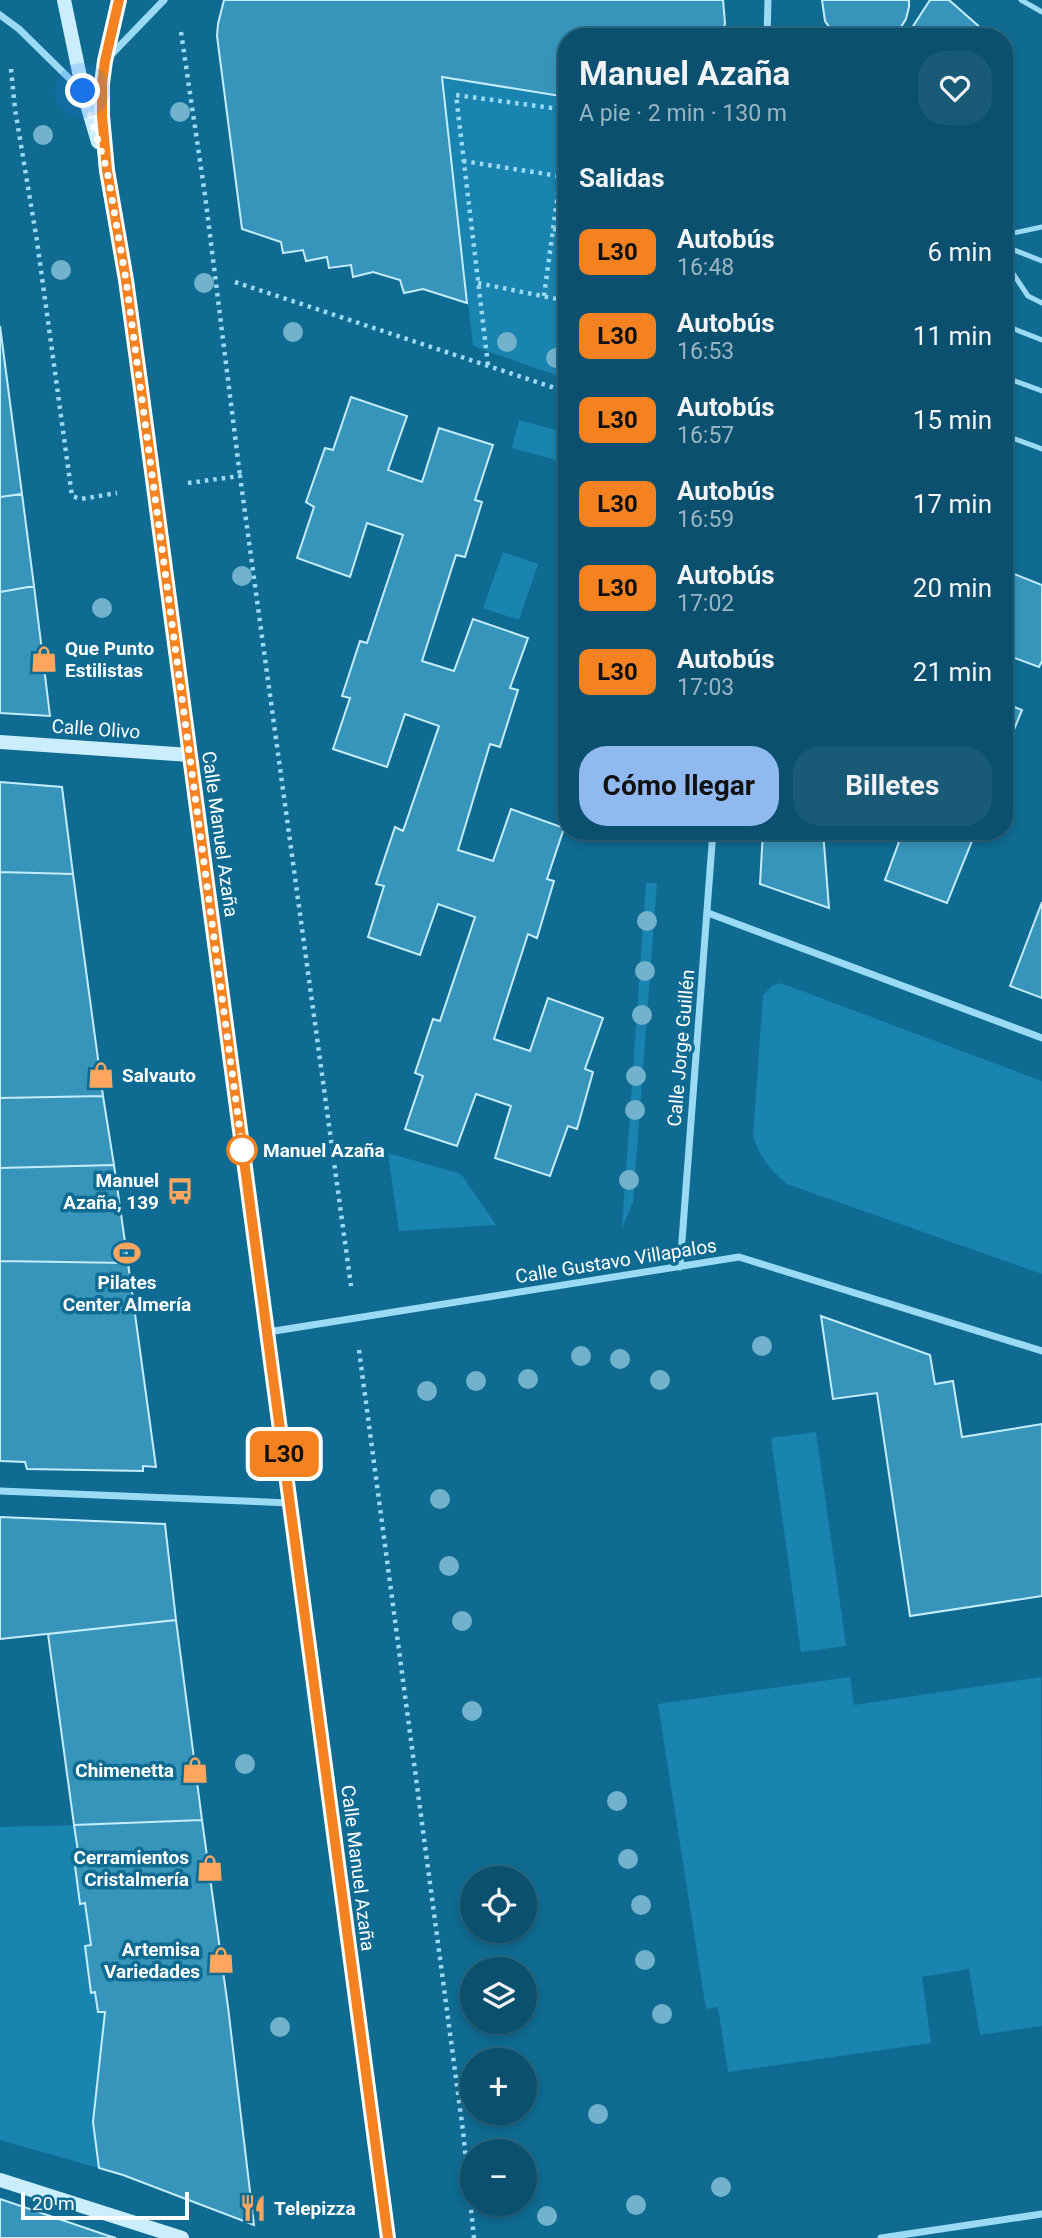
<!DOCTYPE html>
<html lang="es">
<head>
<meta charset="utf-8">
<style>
	:root { --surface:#0b506e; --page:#195a76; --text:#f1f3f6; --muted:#9ab5c2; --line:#2b6781; --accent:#90b9f0 }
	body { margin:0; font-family:Roboto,sans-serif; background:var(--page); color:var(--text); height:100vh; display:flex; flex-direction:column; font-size:26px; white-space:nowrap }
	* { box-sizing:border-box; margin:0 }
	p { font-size:23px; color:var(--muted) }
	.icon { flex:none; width:38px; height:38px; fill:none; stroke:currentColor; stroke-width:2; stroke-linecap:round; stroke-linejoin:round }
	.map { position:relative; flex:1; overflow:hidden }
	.panel { position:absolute; left:558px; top:28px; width:455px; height:812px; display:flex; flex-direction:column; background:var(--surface); border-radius:28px; box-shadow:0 4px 10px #0003,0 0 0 2px var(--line) }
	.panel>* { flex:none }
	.badge { padding:0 14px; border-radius:10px; font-size:24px; line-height:46px }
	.tools { position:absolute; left:460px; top:1866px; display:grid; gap:14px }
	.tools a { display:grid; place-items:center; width:77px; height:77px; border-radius:50%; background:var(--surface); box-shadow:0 4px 10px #0003,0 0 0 2px var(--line); font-size:35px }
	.scale { position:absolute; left:21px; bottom:18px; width:168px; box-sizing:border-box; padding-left:7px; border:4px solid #fff; border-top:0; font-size:19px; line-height:24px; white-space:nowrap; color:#fff; -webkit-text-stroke:5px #0f6b92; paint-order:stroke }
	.you { position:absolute; width:35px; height:35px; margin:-18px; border:5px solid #fff; border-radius:50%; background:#1a73e8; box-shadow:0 0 0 10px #1a73e833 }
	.map>.badge { position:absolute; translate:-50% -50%; box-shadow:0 0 0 4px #fff }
	h2 { padding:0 21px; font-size:26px; line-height:63px }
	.round { display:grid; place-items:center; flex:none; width:74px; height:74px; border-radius:28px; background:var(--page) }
	.overview { display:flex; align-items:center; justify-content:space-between; height:119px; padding:0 21px }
	h1 { font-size:33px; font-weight:700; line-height:52px }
	.primary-button { display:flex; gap:14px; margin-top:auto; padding:14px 21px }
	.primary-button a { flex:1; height:80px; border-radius:28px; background:var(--accent); color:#111; font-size:28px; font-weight:700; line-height:80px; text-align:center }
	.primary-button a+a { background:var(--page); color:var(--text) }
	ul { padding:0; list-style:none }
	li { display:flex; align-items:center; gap:21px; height:84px; padding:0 21px }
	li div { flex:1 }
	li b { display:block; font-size:26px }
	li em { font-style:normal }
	li .badge { min-width:77px; font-weight:700; text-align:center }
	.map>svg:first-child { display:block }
	.green { fill:#1984af }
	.building { fill:#3795bb; stroke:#c3edfe; stroke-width:2 }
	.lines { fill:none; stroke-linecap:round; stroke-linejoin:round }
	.path { stroke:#9bdaf4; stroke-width:4.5; stroke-dasharray:3.5 5; stroke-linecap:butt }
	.lane { stroke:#9bdaf4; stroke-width:5 }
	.street { stroke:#9bdaf4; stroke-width:7 }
	.secondary { stroke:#caeefd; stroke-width:14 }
	.tree { fill:#72b2cd }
	.line-casing { stroke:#fff; stroke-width:16 }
	.line { stroke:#f58220; stroke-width:10 }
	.walk { stroke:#fff; stroke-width:7; stroke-dasharray:0 12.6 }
	.stop-dot { fill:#fff; stroke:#f58220; stroke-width:3.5 }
	.labels { text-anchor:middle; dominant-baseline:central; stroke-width:7; stroke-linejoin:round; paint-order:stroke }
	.poi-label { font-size:19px; font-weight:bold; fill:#fff; stroke:#0f6b92; text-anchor:end }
	.street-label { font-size:19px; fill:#fff; stroke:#0f6b92 }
	.stop-label { font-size:19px; font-weight:bold; fill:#fff; stroke:#0f6b92; text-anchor:start }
</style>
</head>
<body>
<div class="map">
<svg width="1042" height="2238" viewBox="0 0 1042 2238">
	<rect width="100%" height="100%" fill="#0f6b92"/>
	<path class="green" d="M442,77L567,96V379L473,346Z
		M519,420L567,433V463L512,448Z
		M503,552L538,564L519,620L483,608Z
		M646,883H657L633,1202L622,1228Z
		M781,983L1042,1081V1274L787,1184C768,1168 761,1159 753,1136L763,995L772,986Z
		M388,1153L461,1174L496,1225L399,1231Z
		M816,1432L846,1646L801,1652L771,1438Z
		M850,1677L854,1705L1041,1677L1042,2026L980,2035L969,1969L922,1977L931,2043L728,2072L718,2007L706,2009L658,1704Z
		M74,1825L79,1858L74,1859L80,1904L85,1903L91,1945L85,1947L91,1993L95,1992L98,2012H105L93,2122L99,2168L0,2140V1827Z"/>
	<path class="building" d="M224,0H723L725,23L724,28L720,31V37H567V97L442,77L467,303L423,289L404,293L400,280L373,272L353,277L351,265L329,268L327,257L306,261L303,250L283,253L281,242L242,229L217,36L218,24Z
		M822,0H909V7L906,19L899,30L891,37H840L832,31L825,21Z
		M930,0H949L991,37H906Z
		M0,326L22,494L0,497Z
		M351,397L407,416L388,470L422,482L439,428L493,445L475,500L482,502L465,557L456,555L422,661L454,671L473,619L528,638L510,688L518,690L500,747L490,744L458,850L493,861L511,809L564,828L547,879L554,881L537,938L528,934L494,1039L530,1051L548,998L603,1018L585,1069L593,1072L577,1129L568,1126L550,1176L495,1158L511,1106L476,1094L457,1146L405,1129L423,1076L415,1073L433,1019L440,1021L475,917L438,904L420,955L368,937L384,886L376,884L395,827L403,831L439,726L405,714L387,767L333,749L350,698L342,696L360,641L367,643L403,535L367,523L350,577L297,558L314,507L306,502L325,448L333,450Z
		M22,494L34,586L0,592V497Z
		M1004,570L1042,585V661L1039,667L1004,654Z
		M34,586L50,716L0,713V592Z
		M1004,703L1022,710L1004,754Z
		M0,782L62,787L73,874L0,872Z
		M763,831H823L829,908L760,884Z
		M903,831H976L947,903L885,880Z
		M0,872L73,874L103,1096L0,1098Z
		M1042,902V998L1010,986Z
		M103,1096L114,1165L0,1168V1098Z
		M114,1165L128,1263L0,1261V1168Z
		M0,1261L128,1263L156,1467L143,1466V1471L27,1469L25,1462L0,1461Z
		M821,1316L930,1355L935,1384L953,1381L962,1437L1042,1424V1596L910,1616L877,1393L833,1399Z
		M0,1517L165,1524L176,1620L0,1639Z
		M176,1620L202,1820L74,1825L48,1634Z
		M202,1820L228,2007L254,2225L123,2175L99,2168L93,2122L105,2012H98L95,1992L91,1993L85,1946L91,1945L85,1903L80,1904L74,1858H79L74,1825Z
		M0,2199L109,2236L116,2238H0Z"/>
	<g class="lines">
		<path class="path" d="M181,32L205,195L240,476
			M11,69L15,109L37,241L72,496L81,499L117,493
			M463,161L559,176
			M553,229L567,231
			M235,282L567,392
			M478,283L567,301
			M544,296L567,126
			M488,365L456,95L567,110
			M188,483L240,476L351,1286
			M359,1350L463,2131L474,2238"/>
		<path class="lane" d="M1021,0L1042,12
			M1004,235L1042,227
			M1004,246L1042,261
			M1004,260L1028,296L1042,303
			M1004,325L1042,340
			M1004,377L1042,391
			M1004,435L1042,449"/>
		<path class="street" d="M0,15L19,29L79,88
			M767,37L768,0
			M108,58L164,0
			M708,913L1042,1038
			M680,1267L713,831
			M268,1332L739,1257L1042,1351
			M0,1491L290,1503
			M881,2238L1042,2214"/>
		<path class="secondary" d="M64,0L83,91L98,142
			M119,0L105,61L102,83V116L106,170L126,280L148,444L388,2238
			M0,742L190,755
			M0,2180L182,2238"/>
	</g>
	<g class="tree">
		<circle cx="180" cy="112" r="10"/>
		<circle cx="43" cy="135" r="10"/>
		<circle cx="61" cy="270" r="10"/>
		<circle cx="204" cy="283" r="10"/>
		<circle cx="293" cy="332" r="10"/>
		<circle cx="507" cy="342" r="10"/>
		<circle cx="556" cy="358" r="10"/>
		<circle cx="242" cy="576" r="10"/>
		<circle cx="102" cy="608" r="10"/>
		<circle cx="647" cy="921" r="10"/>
		<circle cx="645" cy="971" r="10"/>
		<circle cx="642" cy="1015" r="10"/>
		<circle cx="636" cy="1076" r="10"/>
		<circle cx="635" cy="1110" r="10"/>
		<circle cx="629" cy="1180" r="10"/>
		<circle cx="762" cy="1346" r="10"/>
		<circle cx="581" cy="1356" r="10"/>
		<circle cx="620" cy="1359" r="10"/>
		<circle cx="528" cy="1379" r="10"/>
		<circle cx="660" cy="1380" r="10"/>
		<circle cx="476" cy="1381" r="10"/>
		<circle cx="427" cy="1391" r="10"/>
		<circle cx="440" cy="1499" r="10"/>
		<circle cx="449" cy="1566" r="10"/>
		<circle cx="462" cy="1621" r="10"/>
		<circle cx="472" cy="1711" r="10"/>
		<circle cx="245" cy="1764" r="10"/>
		<circle cx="617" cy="1801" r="10"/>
		<circle cx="628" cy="1859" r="10"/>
		<circle cx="641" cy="1905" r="10"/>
		<circle cx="645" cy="1960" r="10"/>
		<circle cx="662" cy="2014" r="10"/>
		<circle cx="280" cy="2027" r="10"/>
		<circle cx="598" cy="2114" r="10"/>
		<circle cx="721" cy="2187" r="10"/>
		<circle cx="636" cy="2205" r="10"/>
		<circle cx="547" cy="2216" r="10"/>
	</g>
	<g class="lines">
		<defs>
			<path id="line" d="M119,0L105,61L102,83V116L107,170L126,280L141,389L388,2238"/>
		</defs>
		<use href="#line" class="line-casing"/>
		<use href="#line" class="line"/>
		<path class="walk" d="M83,91L107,170L126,280L243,1154L242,1150"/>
	</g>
	<defs>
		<symbol id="shop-bare" viewBox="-9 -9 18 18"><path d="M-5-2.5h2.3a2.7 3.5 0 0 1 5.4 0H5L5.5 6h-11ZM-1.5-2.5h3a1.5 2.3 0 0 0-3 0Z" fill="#ffa65e" stroke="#0f6b92" stroke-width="2.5" paint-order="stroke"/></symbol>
		<symbol id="bus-bare" viewBox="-9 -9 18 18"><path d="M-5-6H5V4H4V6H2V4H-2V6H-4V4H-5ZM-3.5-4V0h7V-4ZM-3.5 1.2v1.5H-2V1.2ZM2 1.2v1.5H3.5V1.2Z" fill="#ffa65e" stroke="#0f6b92" stroke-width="2.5" paint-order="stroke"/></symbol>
		<symbol id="stadium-bare" viewBox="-9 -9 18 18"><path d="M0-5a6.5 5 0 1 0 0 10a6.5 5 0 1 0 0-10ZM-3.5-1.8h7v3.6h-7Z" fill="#ffa65e" stroke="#0f6b92" stroke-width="2.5" paint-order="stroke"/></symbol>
		<symbol id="restaurant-bare" viewBox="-9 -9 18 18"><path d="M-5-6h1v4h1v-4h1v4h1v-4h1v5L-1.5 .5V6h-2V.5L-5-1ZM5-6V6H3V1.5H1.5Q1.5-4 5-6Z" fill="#ffa65e" stroke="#0f6b92" stroke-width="2.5" paint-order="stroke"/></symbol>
	</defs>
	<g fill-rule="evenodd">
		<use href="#shop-bare" x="25" y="640" width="38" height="38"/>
		<use href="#shop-bare" x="82" y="1056" width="38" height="38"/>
		<use href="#bus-bare" x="161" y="1172" width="38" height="38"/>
		<use href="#stadium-bare" x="108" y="1234" width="38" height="38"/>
		<use href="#shop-bare" x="176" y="1751" width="38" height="38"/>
		<use href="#shop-bare" x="191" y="1849" width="38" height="38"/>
		<use href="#shop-bare" x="202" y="1941" width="38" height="38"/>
		<use href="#restaurant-bare" x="234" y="2189" width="38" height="38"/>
	</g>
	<circle class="stop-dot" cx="242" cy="1150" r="14"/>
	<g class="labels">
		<g class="poi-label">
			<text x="65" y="648" text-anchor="start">Que Punto<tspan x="65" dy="22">Estilistas</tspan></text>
			<text x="122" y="1075" text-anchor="start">Salvauto</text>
			<text x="159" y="1180">Manuel<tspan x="159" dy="22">Azaña, 139</tspan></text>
			<text x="127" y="1282" text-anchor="middle">Pilates<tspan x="127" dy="22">Center Almería</tspan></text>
			<text x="174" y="1770">Chimenetta</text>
			<text x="189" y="1857">Cerramientos<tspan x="189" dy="22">Cristalmería</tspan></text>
			<text x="200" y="1949">Artemisa<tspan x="200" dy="22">Variedades</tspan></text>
			<text x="274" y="2208" text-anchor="start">Telepizza</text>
		</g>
		<g class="street-label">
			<text transform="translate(96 729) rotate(4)">Calle Olivo</text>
			<text transform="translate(220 834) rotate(82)">Calle Manuel Azaña</text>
			<text transform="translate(681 1048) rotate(-85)">Calle Jorge Guillén</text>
			<text transform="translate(616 1261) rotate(-9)">Calle Gustavo Villapalos</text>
			<text transform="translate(358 1868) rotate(83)">Calle Manuel Azaña</text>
		</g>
		<g class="stop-label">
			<text x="263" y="1150">Manuel Azaña</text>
		</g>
	</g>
</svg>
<div class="tools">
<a><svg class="icon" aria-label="locate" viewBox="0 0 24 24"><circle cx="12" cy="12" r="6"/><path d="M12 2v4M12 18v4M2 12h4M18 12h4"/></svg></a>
<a><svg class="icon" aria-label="layers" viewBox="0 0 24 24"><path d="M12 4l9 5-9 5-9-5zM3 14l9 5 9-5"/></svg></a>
<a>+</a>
<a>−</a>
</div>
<div class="scale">20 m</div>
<div class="you" style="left:83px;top:91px"></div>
<b class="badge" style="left:284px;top:1454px;background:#f58220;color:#111">L30</b>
<section class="panel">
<div class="overview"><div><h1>Manuel Azaña</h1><p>A pie · 2 min · 130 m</p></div><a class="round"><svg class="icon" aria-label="heart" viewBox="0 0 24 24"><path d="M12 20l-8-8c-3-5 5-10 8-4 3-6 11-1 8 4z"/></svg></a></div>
<h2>Salidas</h2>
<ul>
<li><span class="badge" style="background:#f58220;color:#111">L30</span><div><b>Autobús</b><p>16:48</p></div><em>6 min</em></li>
<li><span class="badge" style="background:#f58220;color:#111">L30</span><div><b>Autobús</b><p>16:53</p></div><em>11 min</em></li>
<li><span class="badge" style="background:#f58220;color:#111">L30</span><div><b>Autobús</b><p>16:57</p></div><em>15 min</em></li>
<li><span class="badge" style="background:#f58220;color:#111">L30</span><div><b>Autobús</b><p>16:59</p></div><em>17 min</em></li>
<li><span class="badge" style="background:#f58220;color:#111">L30</span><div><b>Autobús</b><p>17:02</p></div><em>20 min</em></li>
<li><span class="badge" style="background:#f58220;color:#111">L30</span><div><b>Autobús</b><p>17:03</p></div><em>21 min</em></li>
</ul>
<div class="primary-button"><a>Cómo llegar</a><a>Billetes</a></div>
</section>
</div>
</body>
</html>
